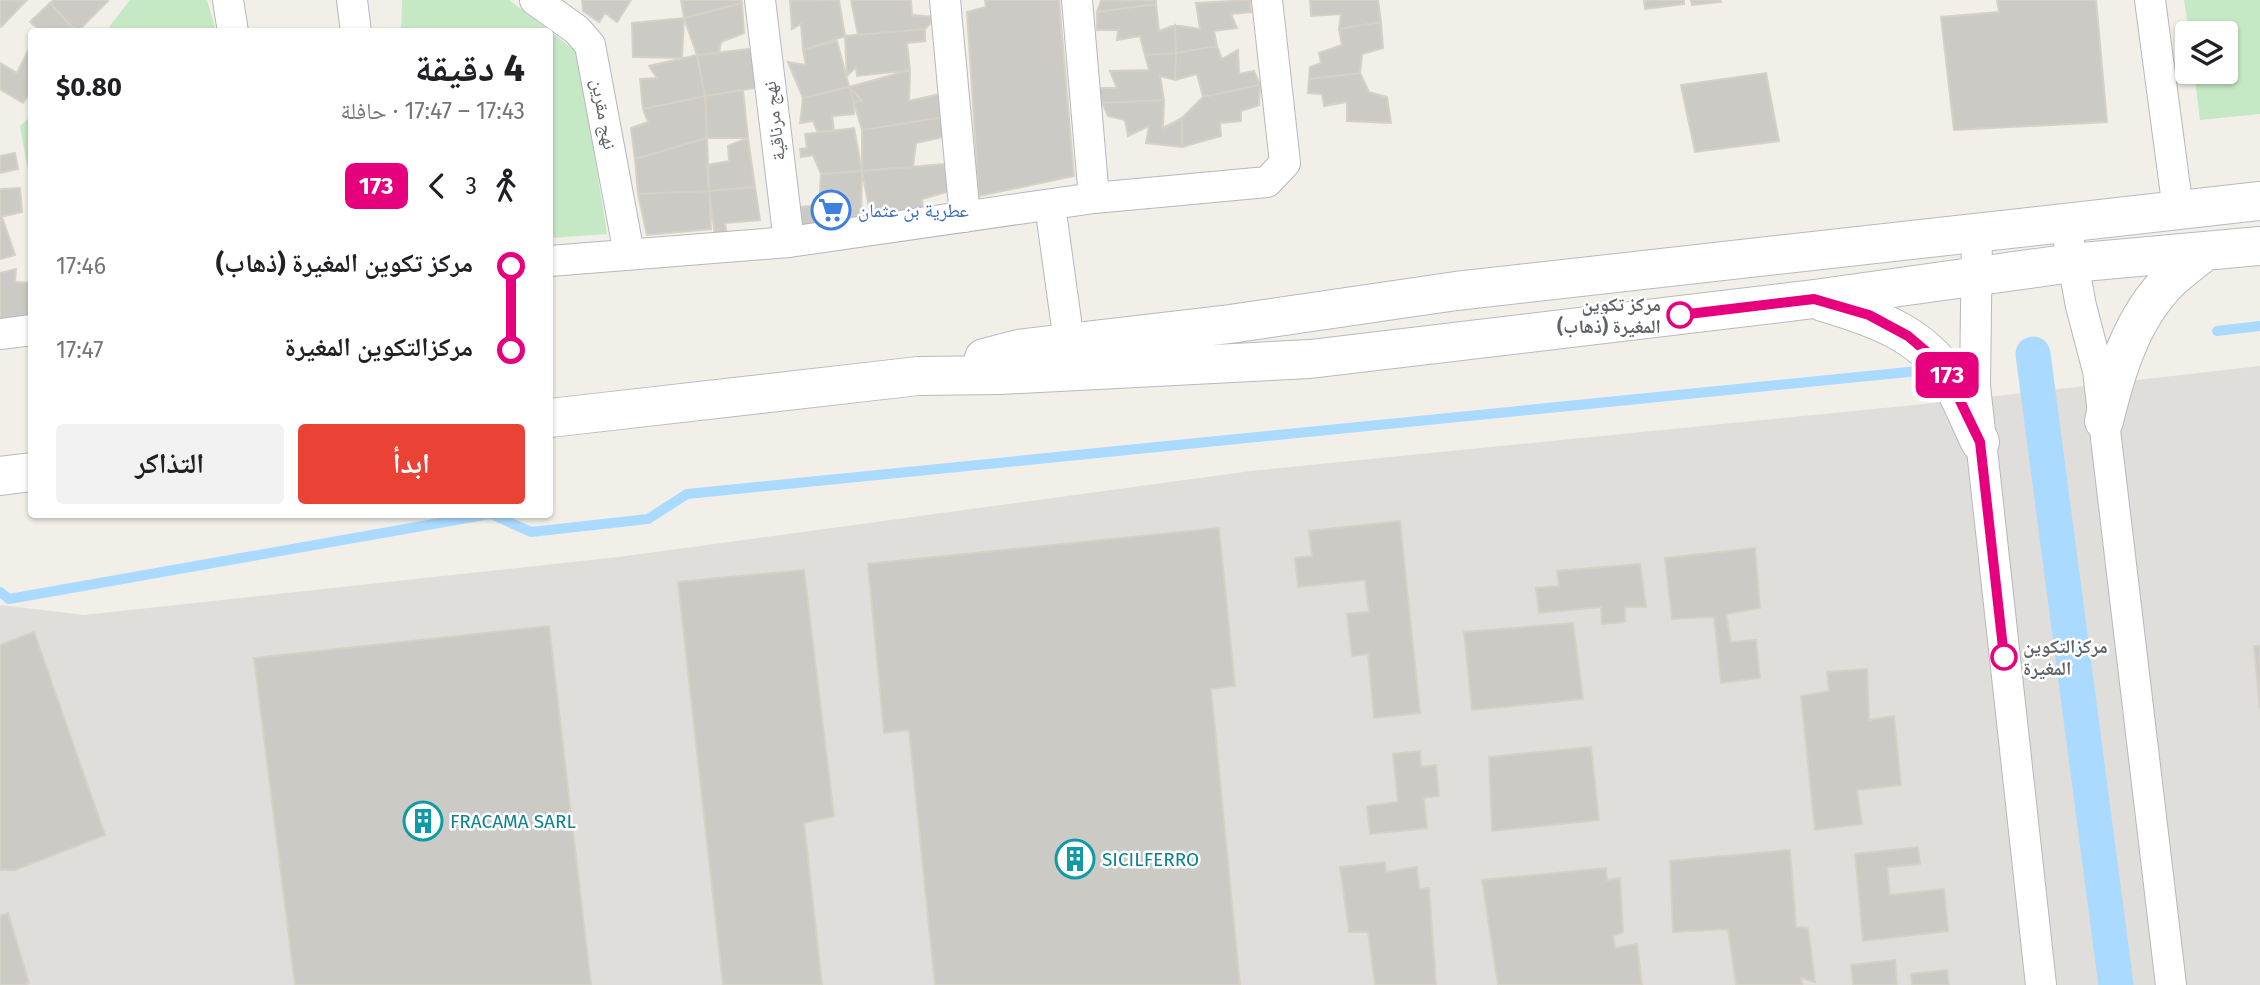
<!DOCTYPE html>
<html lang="ar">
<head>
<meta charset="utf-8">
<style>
	:root { --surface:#fff; --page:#f2f2f2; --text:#202124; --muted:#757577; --accent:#ea4335 }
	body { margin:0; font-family:"Fira Sans","Noto Naskh Arabic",sans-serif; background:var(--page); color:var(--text); direction:rtl; height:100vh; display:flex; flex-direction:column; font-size:26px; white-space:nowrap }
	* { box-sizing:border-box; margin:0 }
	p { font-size:23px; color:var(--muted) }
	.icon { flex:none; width:38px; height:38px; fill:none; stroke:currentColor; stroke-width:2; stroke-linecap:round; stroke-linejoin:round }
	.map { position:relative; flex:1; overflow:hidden; direction:ltr }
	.side { position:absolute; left:28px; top:28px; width:525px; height:490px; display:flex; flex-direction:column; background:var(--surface); border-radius:7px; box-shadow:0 2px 5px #0004; direction:rtl }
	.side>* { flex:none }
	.badge { padding:0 14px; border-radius:10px; font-size:24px; line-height:46px }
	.fabs { position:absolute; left:2175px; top:21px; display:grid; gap:14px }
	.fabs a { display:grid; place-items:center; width:63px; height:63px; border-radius:7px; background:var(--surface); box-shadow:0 2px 5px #0004; font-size:35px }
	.map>.badge { position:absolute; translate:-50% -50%; box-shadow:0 0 0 4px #fff }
	.legs { display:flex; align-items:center; gap:10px; height:77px; padding:0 28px; font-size:23px }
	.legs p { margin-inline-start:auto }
	.head { display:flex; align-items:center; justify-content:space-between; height:119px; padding:0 28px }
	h1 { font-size:38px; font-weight:700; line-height:52px }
	.cta { display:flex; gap:14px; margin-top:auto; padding:14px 28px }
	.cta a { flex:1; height:80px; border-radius:7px; background:var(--accent); color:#fff; font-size:28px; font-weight:700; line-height:80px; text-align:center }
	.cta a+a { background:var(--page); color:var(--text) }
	ul { padding:0 28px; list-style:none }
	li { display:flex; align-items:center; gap:24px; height:84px; font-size:26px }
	li i { display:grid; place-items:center; width:10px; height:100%; margin:0 9px; background:currentColor }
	li i::after { content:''; width:18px; height:18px; margin:-9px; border:5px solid; border-radius:50%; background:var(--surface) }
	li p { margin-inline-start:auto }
	li:first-child i { background:linear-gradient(#0000 50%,currentColor 0) }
	li:last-child i { background:linear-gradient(currentColor 50%,#0000 0) }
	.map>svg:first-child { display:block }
	.industrial { fill:#e0deda }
	.green { fill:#c5e8c5 }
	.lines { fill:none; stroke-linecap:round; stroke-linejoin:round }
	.stream { stroke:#aadaff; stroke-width:10 }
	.canal { stroke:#aadaff; stroke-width:35 }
	.building { fill:#cccac5; stroke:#d6d1c6; stroke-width:2 }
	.street-casing { stroke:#b5b8bc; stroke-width:32 }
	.secondary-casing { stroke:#b6babf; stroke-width:40 }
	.street { stroke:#fff; stroke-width:30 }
	.secondary { stroke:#fff; stroke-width:38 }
	.line-1-casing { stroke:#fff; stroke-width:16 }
	.line-1 { stroke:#e6007e; stroke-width:10 }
	.stop-1-dot { fill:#fff; stroke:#e6007e; stroke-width:3.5 }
	.labels { text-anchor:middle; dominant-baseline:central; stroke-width:5; stroke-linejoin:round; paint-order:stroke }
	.street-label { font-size:19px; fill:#5f6368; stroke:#fff }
	.shop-label { font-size:19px; fill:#366cbe; stroke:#fff; text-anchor:start }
	.stop-label { font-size:19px; font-weight:bold; fill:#5f6368; stroke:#fff; text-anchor:end }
	.culture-label { font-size:19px; fill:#0d838f; stroke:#fff; text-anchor:start }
</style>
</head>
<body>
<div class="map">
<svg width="2260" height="985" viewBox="0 0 2260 985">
	<rect width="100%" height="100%" fill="#f1efe8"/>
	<path class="industrial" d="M2260,366V985H0V605L84,615L618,557L1251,471L1934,403Z"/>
	<path class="green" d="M130,0H207L216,31H106Z
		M402,0H509L578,53L607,234L550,238V32H401Z
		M2184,0H2260V114L2200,120L2194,72H2226V33H2189Z
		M31,116V187L20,126Z"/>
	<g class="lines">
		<path class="stream" d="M2217,331L2260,326
			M491,514L531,532L648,519L687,494L1918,371
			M0,592L9,599L490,514"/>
		<path class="canal" d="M2033,354L2116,985"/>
	</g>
	<path class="building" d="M0,0L26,1L1,27H0Z
		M54,0H107L108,1L77,32L50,3Z
		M582,0H631L617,22L605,13L599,22L583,11Z
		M681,0H741L742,3L684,18Z
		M839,0L845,36L803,50L801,24L792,29L790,1Z
		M851,0H911L912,15L936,17L925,29L858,35Z
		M985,0H1059L1074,176L979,196L967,12L986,7Z
		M1156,0V4L1097,12L1101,1Z
		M1250,0L1251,12L1231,14L1237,28L1214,31L1217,46L1176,53L1175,25L1200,29L1196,3Z
		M1310,0H1378L1381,22L1339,29L1341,14L1311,16Z
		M1644,0H1684V4L1645,9Z
		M1691,0H1720L1721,2L1692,5Z
		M1997,0H2096L2107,122L1954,130L1941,17L1999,12Z
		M50,3L70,25L74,32H42L30,22Z
		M742,3L744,33L721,42L719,53L697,55L684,18Z
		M1156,4L1159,31L1175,25L1176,53L1145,55L1140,36L1117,40L1118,30H1097V12Z
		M684,18L682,58L633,57L632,23Z
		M1381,22L1383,48L1362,54L1360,73L1309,79L1310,67L1321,63L1319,53L1342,45L1339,29Z
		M925,29V41L907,43L910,70L857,76L856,67L847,76L845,36Z
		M837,41L849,87L803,98L788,62L806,65L803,50Z
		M1217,46L1222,59L1238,50L1239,74L1254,71L1260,85L1203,97L1197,74L1175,80L1176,53Z
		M756,48L761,87L705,96L697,55Z
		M28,51L32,53V90L23,103L0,89V63L17,73Z
		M1176,53L1175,80L1160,76L1164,100L1102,103L1098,88H1117L1110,71L1149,70L1145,55Z
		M697,55L705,96L643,109L640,79L657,78L649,66Z
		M910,70L909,101L940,94L945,117L862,130L849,87Z
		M1360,73L1369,92L1387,97L1391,123L1347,121V102L1324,106L1322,94L1308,93L1309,79Z
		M1766,73L1779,141L1695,152L1681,85Z
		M1260,85L1259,105L1241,111V121L1220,123L1221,136L1182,147V118L1203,97Z
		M849,87L862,101L854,102V114L832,116L834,131H817L813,121L800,123L803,98Z
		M743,90L748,138H707L705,96Z
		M705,96L707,138L635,159L631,128L648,122L643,109Z
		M1164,100L1163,128L1182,118V147L1146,143L1149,126L1128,136L1125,120L1108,116L1102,103Z
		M945,117L947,136L916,143L913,167L862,171V130Z
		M854,128L862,171L821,174L813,155L801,157L800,149L807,148L805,134Z
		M707,138L709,191L638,194L635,159Z
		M748,138L755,187L709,191L707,165L729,161L728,146Z
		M15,153L18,169L0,173V156Z
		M944,164L950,191L922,199L923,214L872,224L862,171Z
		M862,171L861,218L802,226L801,207L819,205L821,174Z
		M755,187L760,220L725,223L727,234L715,236L709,191Z
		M20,188L22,212L0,217V189Z
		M709,191L711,229L647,235L638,194Z
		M2,217L15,255L0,259V220Z
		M16,269L15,282L32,283V320H0V273Z
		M1400,521L1420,713L1374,718L1368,654L1352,656L1347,614L1369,612L1365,580L1298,587L1295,558L1312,556L1309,531Z
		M1219,528L1235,686L1211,689L1240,985H935L909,730L884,733L868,564Z
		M1755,548L1760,608L1726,614L1731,642L1756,640L1760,678L1721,683L1714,617L1672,619L1665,558Z
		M1640,564L1646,607H1625V622L1602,624L1601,607L1539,613L1536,588L1559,586L1557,571Z
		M804,570L834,816L804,823L822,985H723L678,582Z
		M1573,623L1583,699L1472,710L1464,632Z
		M549,626L591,985H295L254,658Z
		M34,632L105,835L15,870H0V645Z
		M2254,646H2260V709Z
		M1867,669L1869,720L1894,716L1901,785L1857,790L1862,824L1815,830L1801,696L1829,691L1827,672Z
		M1591,747L1599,820L1492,831L1489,757Z
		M1420,751L1421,767L1436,765L1439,796L1424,798L1427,828L1370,834L1367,806L1398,802L1393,754Z
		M1918,847L1920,864L1887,867L1890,895L1944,889L1948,931L1863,941L1855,854Z
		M1790,850L1796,927L1808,928L1815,982L1801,978L1802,985H1736L1728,929L1673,932L1670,861Z
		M1385,862L1386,872L1417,867L1419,889L1429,888L1436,985H1375L1368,932H1349L1340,867Z
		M1606,868L1607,880L1620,878L1623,932L1613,936L1615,948L1637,944L1642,985H1498L1482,880Z
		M8,913L29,983L25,985H0V916Z
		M1895,960L1897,985H1853L1851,965Z
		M1947,970L1949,985H1912L1911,974Z"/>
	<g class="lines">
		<defs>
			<path id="street" d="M228,0L233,32
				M352,0L356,32
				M535,0L577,30L590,45L629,254
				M760,0L789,242
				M945,0L965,217
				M1077,0L1094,198
				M2150,0L2178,210
				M1050,205L1072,364
				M2065,221L2081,306L2098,371L2171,985
				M1977,231L1975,386L2041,985
				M550,261L789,242L1094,198L1267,182L1285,163L1267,0
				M0,334L32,330"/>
			<path id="secondary" d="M1823,302C1870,316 1923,333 1949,378C1961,398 1970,421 1980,442
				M984,358L1018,349L1230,324L1456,291L2260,201
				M550,418L918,376L1000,375L1310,359L1814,299L2072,263L2260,246
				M2104,421C2116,371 2132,317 2170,280C2180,270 2193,261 2204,252
				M0,476L32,472"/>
		</defs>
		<use href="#street" class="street-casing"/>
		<use href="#secondary" class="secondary-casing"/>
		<use href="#street" class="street"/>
		<use href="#secondary" class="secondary"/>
	</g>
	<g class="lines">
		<defs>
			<path id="line-1" d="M1680,315L1814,299L1869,315L1908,336L1935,359L1949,378L1980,442L2004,657"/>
		</defs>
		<use href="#line-1" class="line-1-casing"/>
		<use href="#line-1" class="line-1"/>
	</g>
	<defs>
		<symbol id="supermarket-ring" viewBox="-11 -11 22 22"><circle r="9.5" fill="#fff" stroke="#3f7fe0" stroke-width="1.5"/><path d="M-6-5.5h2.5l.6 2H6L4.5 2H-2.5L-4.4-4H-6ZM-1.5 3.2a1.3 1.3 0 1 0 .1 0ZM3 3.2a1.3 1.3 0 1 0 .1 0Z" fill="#3f7fe0"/></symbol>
		<symbol id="building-ring" viewBox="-11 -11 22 22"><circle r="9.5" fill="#fff" stroke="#0f9aa8" stroke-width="1.5"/><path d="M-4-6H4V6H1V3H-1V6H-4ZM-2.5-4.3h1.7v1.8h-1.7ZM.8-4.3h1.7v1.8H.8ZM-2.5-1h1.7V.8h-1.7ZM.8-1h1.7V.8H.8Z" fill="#0f9aa8"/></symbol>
	</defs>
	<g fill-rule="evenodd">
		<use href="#supermarket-ring" x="809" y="188" width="44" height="44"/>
		<use href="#building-ring" x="401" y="799" width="44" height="44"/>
		<use href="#building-ring" x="1053" y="837" width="44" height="44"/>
	</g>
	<g class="stop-1-dot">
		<circle cx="1680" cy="315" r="12"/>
		<circle cx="2004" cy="657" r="12"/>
	</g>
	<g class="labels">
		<g class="street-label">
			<text transform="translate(604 114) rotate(80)">نهج مقرين</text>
			<text transform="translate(774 121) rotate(-97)">نهج مرناقية</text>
		</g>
		<g class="shop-label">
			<text x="858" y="210">عطرية بن عثمان</text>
		</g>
		<g class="stop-label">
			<text x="1661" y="304">مركز تكوين<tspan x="1661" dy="22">المغيرة (ذهاب)</tspan></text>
			<text x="2023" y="646" text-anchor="start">مركزالتكوين<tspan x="2023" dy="22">المغيرة</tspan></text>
		</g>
		<g class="culture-label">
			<text x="450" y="821">FRACAMA SARL</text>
			<text x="1102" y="859">SICILFERRO</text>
		</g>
	</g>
</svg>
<div class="fabs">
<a><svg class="icon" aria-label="layers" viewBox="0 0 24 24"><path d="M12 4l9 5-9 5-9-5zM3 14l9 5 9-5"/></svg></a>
</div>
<b class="badge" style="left:1947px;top:375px;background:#e6007e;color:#fff">173</b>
<section class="side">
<div class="head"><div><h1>4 دقيقة</h1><p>17:43 – 17:47 · حافلة</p></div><b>$0.80</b></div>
<div class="legs"><svg class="icon" aria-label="walk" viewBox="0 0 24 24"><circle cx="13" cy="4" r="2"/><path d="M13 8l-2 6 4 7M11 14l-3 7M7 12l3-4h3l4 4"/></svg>3<svg class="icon" aria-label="back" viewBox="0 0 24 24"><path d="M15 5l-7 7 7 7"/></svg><b class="badge" style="background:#e6007e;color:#fff">173</b></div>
<ul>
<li><i style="color:#e6007e"></i><b>مركز تكوين المغيرة (ذهاب)</b><p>17:46</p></li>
<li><i style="color:#e6007e"></i><b>مركزالتكوين المغيرة</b><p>17:47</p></li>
</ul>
<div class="cta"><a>ابدأ</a><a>التذاكر</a></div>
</section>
</div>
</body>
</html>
